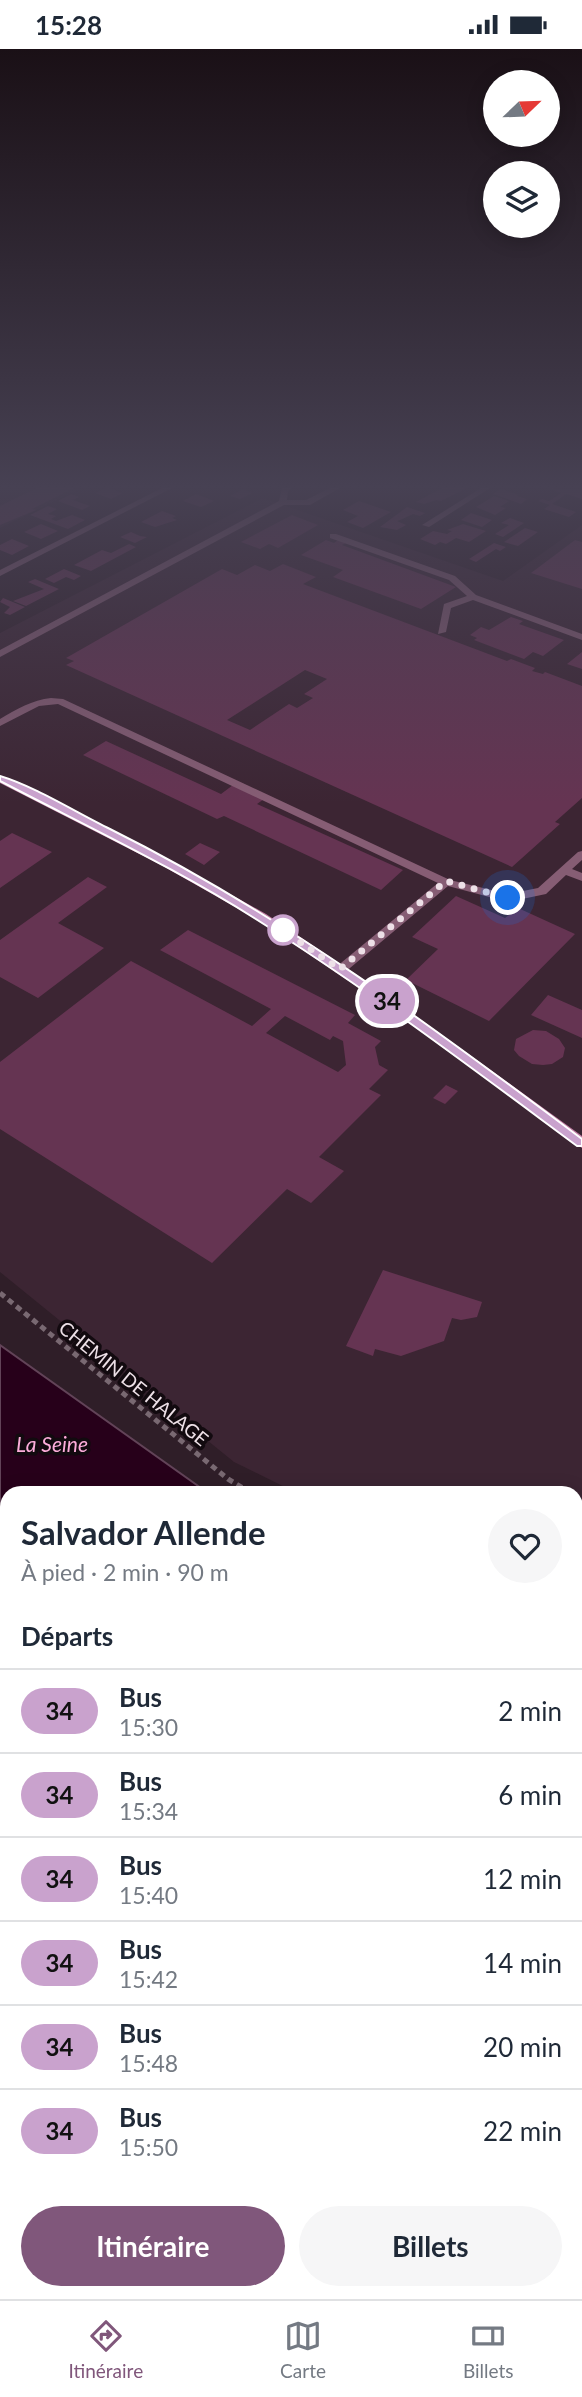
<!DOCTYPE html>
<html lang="fr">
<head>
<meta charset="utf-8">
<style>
	:root { --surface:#fff; --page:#f6f6f7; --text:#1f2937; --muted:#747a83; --line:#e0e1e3; --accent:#80577b }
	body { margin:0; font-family:Lato,sans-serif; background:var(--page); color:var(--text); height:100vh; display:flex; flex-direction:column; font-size:26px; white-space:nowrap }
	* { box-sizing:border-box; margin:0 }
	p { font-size:23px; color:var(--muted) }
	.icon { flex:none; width:38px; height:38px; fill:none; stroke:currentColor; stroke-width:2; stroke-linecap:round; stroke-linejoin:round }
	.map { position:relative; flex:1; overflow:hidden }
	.side { position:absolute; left:0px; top:1437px; width:583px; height:814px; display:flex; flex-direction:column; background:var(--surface); border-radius:21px 21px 0 0; box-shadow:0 4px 18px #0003 }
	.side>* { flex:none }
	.badge { padding:0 14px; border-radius:23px; font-size:24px; line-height:46px }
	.needle { width:46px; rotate:67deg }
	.fabs { position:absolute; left:483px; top:21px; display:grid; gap:14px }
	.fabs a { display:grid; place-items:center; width:77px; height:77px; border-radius:50%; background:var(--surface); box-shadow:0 4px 18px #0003; font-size:35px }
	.you { position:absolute; width:35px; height:35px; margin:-18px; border:5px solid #fff; border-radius:50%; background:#1a73e8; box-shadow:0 0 0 10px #1a73e833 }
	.map>.badge { position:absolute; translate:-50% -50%; box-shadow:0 0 0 4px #fff }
	h2 { padding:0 21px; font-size:26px; line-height:63px }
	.round { display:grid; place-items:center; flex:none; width:74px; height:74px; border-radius:37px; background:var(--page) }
	.headline { display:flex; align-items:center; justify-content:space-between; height:119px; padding:0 21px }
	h1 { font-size:33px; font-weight:700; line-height:52px }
	.cta { display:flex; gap:14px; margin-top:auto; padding:14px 21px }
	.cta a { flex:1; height:80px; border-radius:42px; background:var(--accent); color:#fff; font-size:28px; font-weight:700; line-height:80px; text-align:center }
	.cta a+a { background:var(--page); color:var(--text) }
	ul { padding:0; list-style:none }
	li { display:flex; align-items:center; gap:21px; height:84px; padding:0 21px; border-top:2px solid var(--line) }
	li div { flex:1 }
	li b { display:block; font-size:26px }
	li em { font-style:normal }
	li .badge { min-width:77px; font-weight:700; text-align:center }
	.status { display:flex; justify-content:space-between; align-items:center; height:49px; padding:0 35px; background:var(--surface); direction:ltr }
	.status svg { height:19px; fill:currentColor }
	.tabs { display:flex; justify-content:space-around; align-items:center; height:98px; border-top:2px solid var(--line); background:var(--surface); font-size:19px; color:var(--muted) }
	.tabs a { display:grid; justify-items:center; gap:4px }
	.tabs .on { color:var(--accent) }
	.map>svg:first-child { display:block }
	.built { fill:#3c2533 }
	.water { fill:#27001a; stroke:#624358; stroke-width:2 }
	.building { fill:#653452; fill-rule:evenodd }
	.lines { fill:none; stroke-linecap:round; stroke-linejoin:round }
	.path-far1 { stroke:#796972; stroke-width:5; stroke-dasharray:6 4.5; stroke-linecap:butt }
	.path { stroke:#796972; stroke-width:6; stroke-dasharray:8 5; stroke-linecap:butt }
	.lane { fill:#865d74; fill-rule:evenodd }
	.street { fill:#865d74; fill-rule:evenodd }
	.secondary { fill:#be7ca2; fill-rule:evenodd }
	.line { fill:#c9a2cd; stroke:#fff; stroke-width:2 }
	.walk { stroke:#ede0e7; stroke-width:7; stroke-dasharray:0 12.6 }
	.stop-dot { fill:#fff; stroke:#c9a2cd; stroke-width:3.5 }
	.labels { text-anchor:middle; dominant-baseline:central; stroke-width:7; stroke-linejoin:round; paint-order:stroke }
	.street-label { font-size:19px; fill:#ede0e7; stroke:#120a0f }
	.water-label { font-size:21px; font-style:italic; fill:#fcacda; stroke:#120a0f }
</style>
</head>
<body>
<div class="status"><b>15:28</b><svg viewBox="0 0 49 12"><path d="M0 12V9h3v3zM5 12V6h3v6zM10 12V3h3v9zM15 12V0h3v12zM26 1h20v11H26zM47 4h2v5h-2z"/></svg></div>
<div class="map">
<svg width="582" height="2250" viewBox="0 0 582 2250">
	<rect width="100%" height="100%" fill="#2f1e28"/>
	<path class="built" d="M0,439H81L0,479Z
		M263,449L503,532L582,476V1585L576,1582V1444H297L234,1413L0,1223V584Z"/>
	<path class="water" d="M0,1296L208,1444H7V2244H576V1662L582,1666V2250H0Z"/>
	<path class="building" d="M37,439H74L32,460L36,461L0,476V457Z
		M106,439H108L123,444L111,450L95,444Z
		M442,439H467L441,452L436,451L424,455L416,453Z
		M547,439L582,441V450L566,445L552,455L576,463L569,468L544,460L550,456L538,452L542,450L549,452L561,444Z
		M243,440L253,444L240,450L230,447Z
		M501,440L519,446L517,447L527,450L521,455L493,445Z
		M71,445L79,448L73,451L90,457L82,461L58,452Z
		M196,445L214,452L201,458L183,452Z
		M494,447L509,452L500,458L506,459L495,466L476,458Z
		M359,452L391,463L363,479L347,473L358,467L343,461Z
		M48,457L57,460L48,465L56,467L51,470L56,472L72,466L85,471L68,480L30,466Z
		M407,458L425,464L420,467L413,465L400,471L397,472L406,476L397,481L380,478Z
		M162,462L176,467L172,469L177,471L155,478L141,473Z
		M471,464L492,471L482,478L461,471Z
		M292,466L318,476L278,499L269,495L260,500L241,493Z
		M510,469L524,474L503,488L495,485L509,476L501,474Z
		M41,475L58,482L41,490L24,483Z
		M463,475L486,482L469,493L456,489L446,495L440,493L435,496L420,490L433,482L447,485L452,482L447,481Z
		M525,479L538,483L518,497L504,493Z
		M131,483L140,487L147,488L135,494L120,488Z
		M12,490L29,497L12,506L0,501V496Z
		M326,491L334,494L338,491L346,494L342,496L456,538L421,560L333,528L343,521L301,506Z
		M575,491L582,493V540L531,524Z
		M494,494L506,498L500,502L496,500L476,513L469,510Z
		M129,495L136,498L91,522L74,516L102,501L111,504Z
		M283,515L316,528L303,535L507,612L511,610L535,619L532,622L543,625L545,623L582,637V749L555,773L560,775L512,818L66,616L74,612L66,609L222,520L237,526L255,516L270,522ZM305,621L327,630L304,645L313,649L297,659L289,655L250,681L227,671Z
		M64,520L81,527L74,531L66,528L54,534L45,530Z
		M35,530L59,540L26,557L13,552L44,540L28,533Z
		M3,549L8,551L25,558L10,566L4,564L10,558L0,553Z
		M511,568L523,572L519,575L564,591L543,607L533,603L524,610L474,591L477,589L470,586L481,578L489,581Z
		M582,603V620L567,615Z
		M106,692L221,745L233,736L264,750L257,755L403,821L381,841L224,767L217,770L83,706Z
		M12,784L52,803L0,839V792Z
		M200,794L220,803L204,816L185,805Z
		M88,828L107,838L58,874L104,899L38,949L0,928V891Z
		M456,847L505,869L518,859L575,885L489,972L406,931L438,900L412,888Z
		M188,881L355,966L348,974L381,992L375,998L379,1016L388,1021L369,1040L381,1046L319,1108L344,1122L311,1154L287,1140L212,1214L0,1080V1013L131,912L252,977L271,960L160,901ZM285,967L330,991L333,987L343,992L346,1016L338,1023L266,984Z
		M548,946L582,961V989L531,966Z
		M533,981L546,982L559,990L565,999L563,1008L552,1015L543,1016L532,1015L519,1007L514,1001L516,990Z
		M446,1036L458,1042L445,1055L433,1049Z
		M383,1221L482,1253L477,1268L461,1271L452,1269L444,1292L401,1307L375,1300L373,1307L346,1297Z
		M576,1546L582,1548V1568L578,1580Z"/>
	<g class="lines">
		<path class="path-far1" d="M0,1244L228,1430L251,1444"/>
		<path class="path" d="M576,1623L582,1626"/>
		<path class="lane" d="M282,439H291L288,442L287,451H306L330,439H340L310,456H284L0,608V601L279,452Z
			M330,485H336L455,527L476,546L582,585V591L473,551L451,559L446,583L438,585L444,555L467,547L449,531L330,489Z
			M51,649L63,650L450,831L508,845L538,839L578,803L582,802V811L572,820L582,824V832L566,826L546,845L508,853L448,837L344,924H336L334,921L336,918L438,834L58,655L39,657L0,677V670C17,660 32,651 51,649Z"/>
		<path class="street" d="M162,439H172L0,527V521Z
			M481,439H490L429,478L422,476Z"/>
		<path class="secondary" d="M0,727L169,811L266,865L388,947L582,1087V1099L380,953L258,871L161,816L0,734Z"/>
	</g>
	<linearGradient id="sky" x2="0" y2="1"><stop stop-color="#1a1016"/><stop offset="0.58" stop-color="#474153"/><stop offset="1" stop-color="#474153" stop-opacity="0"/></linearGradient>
	<rect width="582" height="754" fill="url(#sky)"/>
	<path class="line" d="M0,727C36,738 75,763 110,780C281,865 433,978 582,1090V1097H577C477,1023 378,948 273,881C186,824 90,779 0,732Z"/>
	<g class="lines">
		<path class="walk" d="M283,881L276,877L340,920L446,832L508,849"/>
	</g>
	<circle class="stop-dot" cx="283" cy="881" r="14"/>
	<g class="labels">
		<g class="street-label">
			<text transform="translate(134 1334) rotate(39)">CHEMIN DE HALAGE</text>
		</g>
		<g class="water-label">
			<text x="52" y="1394">La Seine</text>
		</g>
	</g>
</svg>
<div class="fabs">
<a><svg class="needle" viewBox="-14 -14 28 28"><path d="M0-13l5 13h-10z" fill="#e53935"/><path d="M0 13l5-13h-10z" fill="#747a83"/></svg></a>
<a><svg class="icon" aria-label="layers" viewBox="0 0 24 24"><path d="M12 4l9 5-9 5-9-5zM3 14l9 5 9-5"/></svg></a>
</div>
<div class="you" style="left:508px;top:849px"></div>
<b class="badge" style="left:387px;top:952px;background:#c9a2cd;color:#111">34</b>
<section class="side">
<div class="headline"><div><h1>Salvador Allende</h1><p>À pied · 2 min · 90 m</p></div><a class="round"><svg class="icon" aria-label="heart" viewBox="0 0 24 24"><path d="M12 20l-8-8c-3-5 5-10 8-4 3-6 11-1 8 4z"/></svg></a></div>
<h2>Départs</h2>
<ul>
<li><span class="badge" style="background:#c9a2cd;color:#111">34</span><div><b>Bus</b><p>15:30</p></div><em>2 min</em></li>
<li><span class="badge" style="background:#c9a2cd;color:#111">34</span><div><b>Bus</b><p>15:34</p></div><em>6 min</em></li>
<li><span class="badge" style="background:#c9a2cd;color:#111">34</span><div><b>Bus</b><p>15:40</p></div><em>12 min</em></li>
<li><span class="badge" style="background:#c9a2cd;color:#111">34</span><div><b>Bus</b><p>15:42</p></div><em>14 min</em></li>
<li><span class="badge" style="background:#c9a2cd;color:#111">34</span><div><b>Bus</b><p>15:48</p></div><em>20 min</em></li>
<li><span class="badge" style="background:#c9a2cd;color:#111">34</span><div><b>Bus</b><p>15:50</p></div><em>22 min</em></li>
</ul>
<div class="cta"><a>Itinéraire</a><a>Billets</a></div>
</section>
</div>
<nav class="tabs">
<a class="on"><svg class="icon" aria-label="directions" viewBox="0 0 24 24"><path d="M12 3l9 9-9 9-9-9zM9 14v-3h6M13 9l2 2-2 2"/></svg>Itinéraire</a>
<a><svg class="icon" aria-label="map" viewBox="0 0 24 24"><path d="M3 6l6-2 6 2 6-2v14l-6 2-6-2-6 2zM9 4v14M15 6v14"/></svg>Carte</a>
<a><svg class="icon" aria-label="tickets" viewBox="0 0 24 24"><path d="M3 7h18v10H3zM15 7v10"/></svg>Billets</a>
</nav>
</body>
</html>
